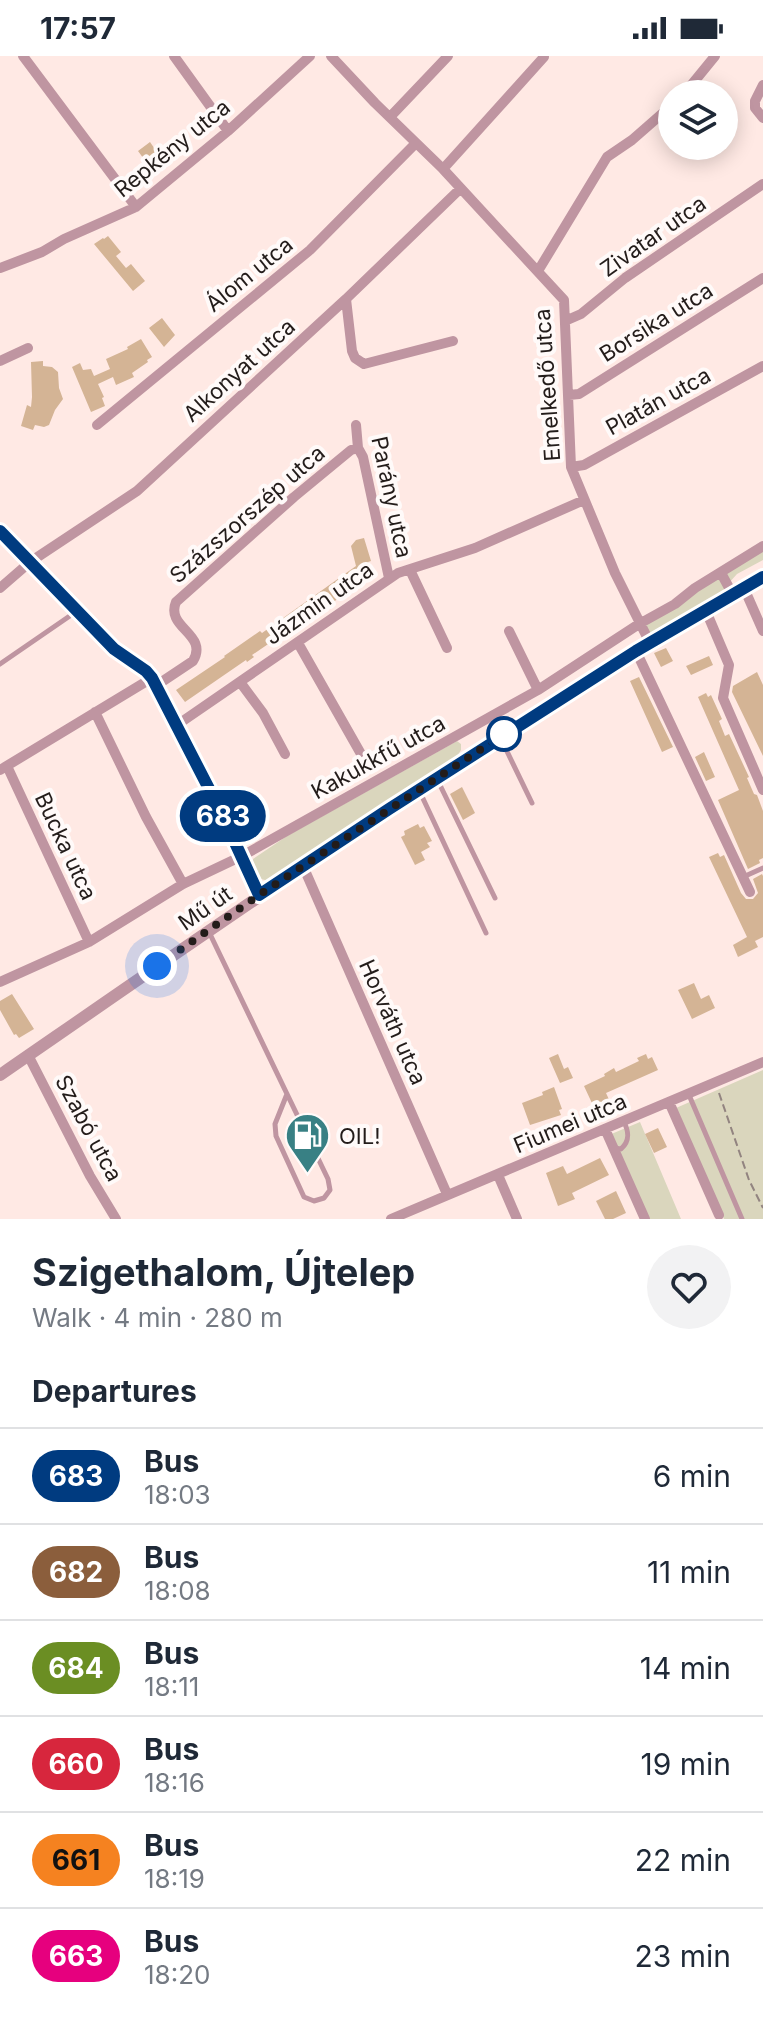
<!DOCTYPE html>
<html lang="en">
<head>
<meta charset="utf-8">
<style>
	:root { --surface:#fff; --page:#f2f2f3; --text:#1f2937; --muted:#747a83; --line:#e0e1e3 }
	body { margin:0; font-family:Inter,sans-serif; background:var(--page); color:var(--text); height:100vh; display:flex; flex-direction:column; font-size:30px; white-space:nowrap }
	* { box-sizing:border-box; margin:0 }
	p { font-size:26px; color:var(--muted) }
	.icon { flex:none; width:44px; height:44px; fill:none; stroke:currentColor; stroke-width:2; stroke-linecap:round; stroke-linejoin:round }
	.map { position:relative; height:1163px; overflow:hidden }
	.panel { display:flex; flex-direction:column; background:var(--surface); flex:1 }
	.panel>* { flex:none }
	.badge { padding:0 16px; border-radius:26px; font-size:28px; line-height:52px }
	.buttons { position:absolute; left:658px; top:24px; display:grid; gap:16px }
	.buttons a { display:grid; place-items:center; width:80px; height:80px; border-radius:50%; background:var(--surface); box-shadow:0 4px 20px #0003; font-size:40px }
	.you { position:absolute; width:40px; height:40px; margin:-20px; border:6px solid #fff; border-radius:50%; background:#1a73e8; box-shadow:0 0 0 12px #1a73e833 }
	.map>.badge { position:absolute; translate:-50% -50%; box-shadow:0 0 0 4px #fff }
	h2 { padding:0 32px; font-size:30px; line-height:72px }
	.round { display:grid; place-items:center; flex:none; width:84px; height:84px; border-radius:42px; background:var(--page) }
	.headline { display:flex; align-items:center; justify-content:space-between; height:136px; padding:0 32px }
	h1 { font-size:38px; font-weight:700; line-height:60px }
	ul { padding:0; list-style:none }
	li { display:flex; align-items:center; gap:24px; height:96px; padding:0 32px; border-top:2px solid var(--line) }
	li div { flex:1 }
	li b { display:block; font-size:30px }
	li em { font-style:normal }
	li .badge { min-width:88px; font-weight:700; text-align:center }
	.status { display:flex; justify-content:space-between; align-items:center; height:56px; padding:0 40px; background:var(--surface); direction:ltr }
	.status svg { height:22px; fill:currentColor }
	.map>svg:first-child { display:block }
	.green { fill:#dad6bd }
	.building { fill:#d4b495 }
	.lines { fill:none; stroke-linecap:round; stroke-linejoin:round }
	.path { stroke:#928480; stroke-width:2; stroke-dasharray:8 4; stroke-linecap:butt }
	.service { stroke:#bf95a1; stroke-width:5 }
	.minor { stroke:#bf95a1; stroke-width:10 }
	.tertiary { stroke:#bf95a1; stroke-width:12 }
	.line-casing { stroke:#fff; stroke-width:18 }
	.line { stroke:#003b80; stroke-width:12 }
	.walk { stroke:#231c1a; stroke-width:8; stroke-dasharray:0 14.4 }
	.stop-dot { fill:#fff; stroke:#003b80; stroke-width:4 }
	.labels { text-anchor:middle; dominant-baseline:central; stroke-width:8; stroke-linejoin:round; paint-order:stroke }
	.street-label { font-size:22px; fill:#231c1a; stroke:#fffaf9 }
	.poi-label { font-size:22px; fill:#231c1a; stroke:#fffaf9; text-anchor:start }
</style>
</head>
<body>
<div class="status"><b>17:57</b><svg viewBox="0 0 49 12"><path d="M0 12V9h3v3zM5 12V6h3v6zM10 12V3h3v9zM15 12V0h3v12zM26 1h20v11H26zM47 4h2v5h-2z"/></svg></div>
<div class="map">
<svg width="763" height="1163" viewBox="0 0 763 1163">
	<rect width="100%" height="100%" fill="#ffe9e4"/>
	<path class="green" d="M763,490V504L737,518L728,528L729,541L650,587L639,568Z
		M457,685L461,688V694L456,702L269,825L261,823L253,811V803L287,780Z
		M763,1014V1163H724L676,1052Z
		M640,1066L681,1163H647L609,1079Z"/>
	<path class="building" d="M150,86L161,102L149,110L138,95Z
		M108,180L121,196L116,200L126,212L131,208L145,225L133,235L94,188L103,182L104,183Z
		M162,262L175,279L164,291L149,272Z
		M141,283L152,301L147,304L148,306L132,317L134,321L116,329L113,321L98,328L104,341L102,342L105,350L91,356L72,311L80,307L83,314L91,313L94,320L110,313L106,303L128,293L127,291Z
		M43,305V310L52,311L58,316L59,332L63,343L55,354L49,369L44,371L35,369L33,374L21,370L27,349L31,351L32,341L31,306Z
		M364,482L371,505L368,506L374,518L278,584L277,582L252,599L254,601L247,606L246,604L185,646L176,634L225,601L224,600L260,575L262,577L356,510L351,490L356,484Z
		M666,592L673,605L661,611L654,597Z
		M709,600L713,609L691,619L686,610Z
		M757,616L763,629V700L732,636L733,630Z
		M639,621L673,691L662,696L630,625Z
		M706,637L708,641L711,639L722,663L719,665L725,680L729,678L749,721L747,722L754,738L757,739L763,755V802L759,804L760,807L748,813L718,744L739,734L698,641Z
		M704,696L715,721L706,725L695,701Z
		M462,731L475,757L463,764L450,738Z
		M418,768L420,772L424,770L432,785L427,787L430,791L421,796L425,804L415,809L401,781L405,779L404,775Z
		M718,797L720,801L724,799L741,837L746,843H753L758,837L753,823L762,818L763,820V881L755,885L758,891L738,901L733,889L747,881L709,801Z
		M694,927L701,943L709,939L715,952L692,963L678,934Z
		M12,938L34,973L19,982L16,978L14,979L0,954V945Z
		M558,998L564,1013L568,1011L573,1022L560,1027L549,1002Z
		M646,998L648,1003L652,1001L658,1014L606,1037L612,1050L597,1058L584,1030L605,1020L604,1018L614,1012L616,1016L639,1005L637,1002Z
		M554,1031L562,1053L559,1054L561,1059L530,1069L522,1047L543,1039L542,1036Z
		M658,1072L667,1091L654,1097L645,1078Z
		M600,1102L609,1119L572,1137L575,1143L558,1150L546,1117L563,1110L567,1118Z
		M616,1135L626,1157L613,1163H605L596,1145Z"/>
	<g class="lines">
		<path class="path" d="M719,1037L749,1124L763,1152"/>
		<path class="service" d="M0,608L77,555
			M501,683L532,747
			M438,725L495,842
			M419,734L486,877
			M743,821L763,812
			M209,876L328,1123L330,1134L324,1142L314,1145L304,1141L276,1080L275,1068L287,1038
			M689,1039L742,1163
			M614,1092L621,1093C630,1085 629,1076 624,1066"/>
		<path class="minor" d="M23,0L136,151
			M174,0L228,75
			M331,0L375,47L443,113L564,244L571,411L615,517L650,587
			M763,29L755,45V52L763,62
			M684,38L715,0
			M390,61L448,0
			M443,113L544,1
			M0,212L42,196L64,183L136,151L228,75L310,0
			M538,215L607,101L632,84L672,49
			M346,243L352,295L355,302L364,308L453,285
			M565,265L581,258L625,222L763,128
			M0,305L28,292
			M569,339L579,338L763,222
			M97,369L310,194L416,87
			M356,369L358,392L363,401L389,522
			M571,411L584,409L763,310
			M0,475L114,593L146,615L152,622L221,756L259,839
			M410,514L447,592
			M721,517L733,539
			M0,532L30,506L137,435L346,243L460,133
			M744,532L763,575
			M706,555L729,609L723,642L763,734
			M509,575L538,634
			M298,587L369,712
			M636,595L750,836
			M240,626L263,657L285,698
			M157,629L193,605C209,578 165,572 176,546L294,441L351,394L358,392
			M95,656L146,761L183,828
			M177,669L398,517L475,492L584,444
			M7,710L89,886
			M0,714L152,622
			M303,810L447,1138
			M0,926L89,886L183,828L242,800L538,634L639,568L675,548L695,532L763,490
			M28,999L90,1120L116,1163
			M669,1046L719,1159
			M605,1073L645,1163
			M498,1119L517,1163
			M391,1163L763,1006"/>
		<path class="tertiary" d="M0,1019C210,874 419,728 637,594C678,569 721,546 763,521"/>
	</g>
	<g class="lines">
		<defs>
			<path id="line" d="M0,475L114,593L146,615L152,622L221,756L259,839L389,753L636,595L763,521"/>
		</defs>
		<use href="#line" class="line-casing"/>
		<use href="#line" class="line"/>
		<path class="walk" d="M157,910L259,839L504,678"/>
	</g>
	<defs>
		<symbol id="fuel-pin" viewBox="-11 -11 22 30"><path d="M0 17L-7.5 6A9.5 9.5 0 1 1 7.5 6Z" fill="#388084" stroke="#fffaf9"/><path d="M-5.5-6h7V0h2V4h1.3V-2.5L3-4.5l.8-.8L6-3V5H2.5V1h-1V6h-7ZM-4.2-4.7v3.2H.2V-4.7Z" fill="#fff"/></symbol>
	</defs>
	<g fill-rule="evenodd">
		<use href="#fuel-pin" x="282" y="1054" width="51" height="69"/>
	</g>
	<circle class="stop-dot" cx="504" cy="678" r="16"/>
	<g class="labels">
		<g class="street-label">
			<text transform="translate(172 92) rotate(-39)">Repkény utca</text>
			<text transform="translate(653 180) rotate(-35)">Zivatar utca</text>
			<text transform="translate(249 218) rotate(-39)">Álom utca</text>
			<text transform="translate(656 266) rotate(-32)">Borsika utca</text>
			<text transform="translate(239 314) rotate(-42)">Alkonyat utca</text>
			<text transform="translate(547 329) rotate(-94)">Emelkedő utca</text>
			<text transform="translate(658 345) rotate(-29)">Platán utca</text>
			<text transform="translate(392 441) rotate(78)">Parány utca</text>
			<text transform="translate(247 458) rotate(-41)">Százszorszép utca</text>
			<text transform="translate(319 547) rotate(-35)">Jázmin utca</text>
			<text transform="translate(378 701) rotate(-29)">Kakukkfű utca</text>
			<text transform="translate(66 790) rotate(65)">Bucka utca</text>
			<text transform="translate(205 852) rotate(-35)">Mű út</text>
			<text transform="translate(393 966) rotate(66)">Horváth utca</text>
			<text transform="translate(570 1067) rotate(-23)">Fiumei utca</text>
			<text transform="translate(89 1072) rotate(62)">Szabó utca</text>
		</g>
		<g class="poi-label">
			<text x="339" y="1080">OIL!</text>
		</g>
	</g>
</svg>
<div class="buttons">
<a><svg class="icon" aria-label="layers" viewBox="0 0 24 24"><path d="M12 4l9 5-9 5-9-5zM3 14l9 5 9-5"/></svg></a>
</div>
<div class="you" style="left:157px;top:910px"></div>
<b class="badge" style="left:223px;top:760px;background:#003b80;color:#fff">683</b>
</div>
<section class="panel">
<div class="headline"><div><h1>Szigethalom, Újtelep</h1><p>Walk · 4 min · 280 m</p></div><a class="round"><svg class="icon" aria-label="heart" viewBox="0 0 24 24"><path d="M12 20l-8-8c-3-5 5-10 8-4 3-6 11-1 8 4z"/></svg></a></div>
<h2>Departures</h2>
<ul>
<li><span class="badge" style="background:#003b80;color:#fff">683</span><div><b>Bus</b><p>18:03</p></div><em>6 min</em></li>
<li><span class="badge" style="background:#8b5e3c;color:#fff">682</span><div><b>Bus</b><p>18:08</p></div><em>11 min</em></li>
<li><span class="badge" style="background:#6b8e23;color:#fff">684</span><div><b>Bus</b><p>18:11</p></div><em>14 min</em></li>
<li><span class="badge" style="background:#d7263d;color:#fff">660</span><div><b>Bus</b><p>18:16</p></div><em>19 min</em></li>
<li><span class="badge" style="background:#f58220;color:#111">661</span><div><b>Bus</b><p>18:19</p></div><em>22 min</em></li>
<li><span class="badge" style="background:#e6007e;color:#fff">663</span><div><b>Bus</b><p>18:20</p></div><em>23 min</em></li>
</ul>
</section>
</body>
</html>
